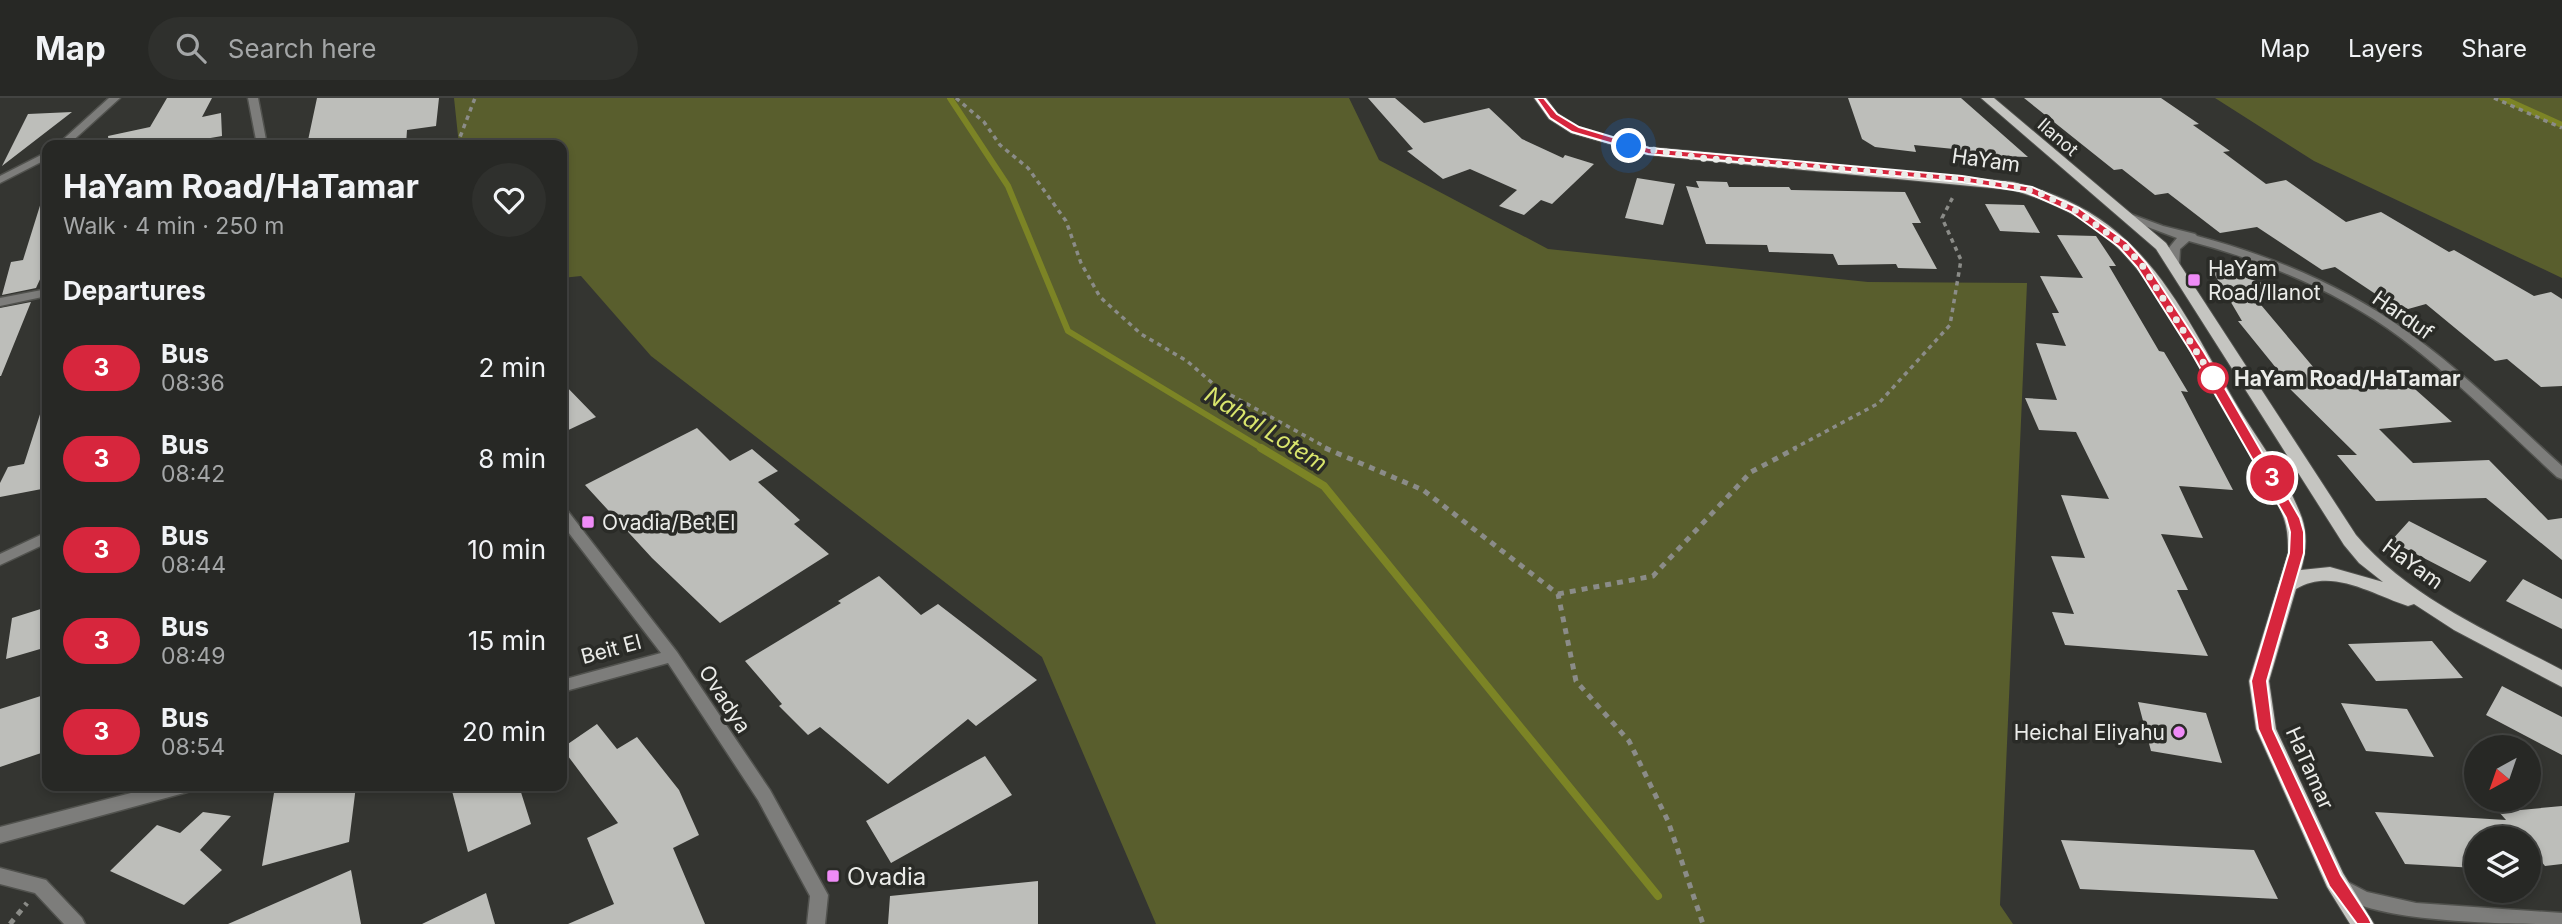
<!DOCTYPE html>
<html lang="en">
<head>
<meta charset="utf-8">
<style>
	:root { --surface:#272825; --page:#2f302d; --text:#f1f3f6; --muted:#a4a6a7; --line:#434442 }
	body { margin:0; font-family:Inter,sans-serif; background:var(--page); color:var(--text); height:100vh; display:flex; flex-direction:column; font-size:26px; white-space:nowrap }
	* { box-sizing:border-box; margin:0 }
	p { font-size:23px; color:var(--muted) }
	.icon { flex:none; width:38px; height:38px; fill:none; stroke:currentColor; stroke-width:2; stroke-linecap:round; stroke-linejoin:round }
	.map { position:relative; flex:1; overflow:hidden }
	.details { position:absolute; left:42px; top:42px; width:525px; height:651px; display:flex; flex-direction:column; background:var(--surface); border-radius:14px; box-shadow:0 4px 10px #0003,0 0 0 2px var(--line) }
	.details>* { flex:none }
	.badge { padding:0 14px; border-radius:23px; font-size:24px; line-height:46px }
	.needle { width:46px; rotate:220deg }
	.fabs { position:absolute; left:2464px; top:637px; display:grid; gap:14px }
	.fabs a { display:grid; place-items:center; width:77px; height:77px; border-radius:50%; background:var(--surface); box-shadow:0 4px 10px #0003,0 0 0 2px var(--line); font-size:35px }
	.you { position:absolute; width:35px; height:35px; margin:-18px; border:5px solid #fff; border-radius:50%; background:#1a73e8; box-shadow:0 0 0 10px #1a73e833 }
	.map>.badge { position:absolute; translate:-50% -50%; box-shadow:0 0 0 4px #fff }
	h2 { padding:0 21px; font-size:26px; line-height:63px }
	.round { display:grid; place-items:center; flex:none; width:74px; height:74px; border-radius:37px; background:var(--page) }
	.headline { display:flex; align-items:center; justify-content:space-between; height:119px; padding:0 21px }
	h1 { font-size:33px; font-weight:700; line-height:52px }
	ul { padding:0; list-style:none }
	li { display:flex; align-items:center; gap:21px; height:91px; padding:0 21px }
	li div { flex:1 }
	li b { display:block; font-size:26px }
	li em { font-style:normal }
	li .badge { min-width:77px; font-weight:700; text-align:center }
	header { display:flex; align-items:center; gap:42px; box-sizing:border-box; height:98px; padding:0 35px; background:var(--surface); border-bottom:2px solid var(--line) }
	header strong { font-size:33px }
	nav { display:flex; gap:38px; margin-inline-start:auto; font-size:24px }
	.search { width:490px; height:63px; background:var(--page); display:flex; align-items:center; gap:18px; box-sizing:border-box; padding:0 24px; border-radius:38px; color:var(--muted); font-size:26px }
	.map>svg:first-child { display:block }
	.green { fill:#595e2d }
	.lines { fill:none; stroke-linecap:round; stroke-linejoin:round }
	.stream-far1 { stroke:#7c8425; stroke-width:6 }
	.stream { stroke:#7c8425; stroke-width:8 }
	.building { fill:#bdbeba }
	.minor-casing { stroke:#51524e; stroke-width:3 }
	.primary-casing { stroke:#51524e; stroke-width:2 }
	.path-far1 { stroke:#8b8c88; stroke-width:3.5; stroke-dasharray:4.5 4.5; stroke-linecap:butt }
	.path { stroke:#8b8c88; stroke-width:5; stroke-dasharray:6 6; stroke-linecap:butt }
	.minor { fill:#7d7d7b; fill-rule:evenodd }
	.primary { fill:#c5c5c1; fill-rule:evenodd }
	.line { fill:#d7263d; stroke:#fff; stroke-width:2 }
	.walk { stroke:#ebece9; stroke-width:7; stroke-dasharray:0 12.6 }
	.poi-dot { fill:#ef8bf7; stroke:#2a2b27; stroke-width:2.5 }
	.stop-dot { fill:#fff; stroke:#d7263d; stroke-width:3.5 }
	.labels { text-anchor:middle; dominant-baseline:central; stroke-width:7; stroke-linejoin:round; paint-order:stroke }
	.far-street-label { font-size:18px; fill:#ebece9; stroke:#2a2b27 }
	.street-label { font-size:21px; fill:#ebece9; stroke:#2a2b27 }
	.poi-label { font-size:21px; fill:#ebece9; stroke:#2a2b27; text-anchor:start }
	.stop-label { font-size:21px; font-weight:bold; fill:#ebece9; stroke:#2a2b27; text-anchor:start }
	.water-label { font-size:23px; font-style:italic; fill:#d9e56c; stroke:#2a2b27 }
	.near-poi-label { font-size:24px; fill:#ebece9; stroke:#2a2b27; text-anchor:start }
</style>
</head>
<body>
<header>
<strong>Map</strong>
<div class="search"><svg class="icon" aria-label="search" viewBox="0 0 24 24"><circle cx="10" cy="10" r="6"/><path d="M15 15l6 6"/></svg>Search here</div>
<nav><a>Map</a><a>Layers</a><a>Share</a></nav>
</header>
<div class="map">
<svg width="2562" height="826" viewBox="0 0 2562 826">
	<rect width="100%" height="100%" fill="#343531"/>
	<path class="green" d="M454,0H1349L1379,62L1548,151L1868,184L2027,185L2000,807L2013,826H1156L1042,559L651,258L581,178L562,180V47H459Z
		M2215,0H2562V180L2314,63Z"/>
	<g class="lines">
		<path class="stream-far1" d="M950,0L1008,88L1068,233L1263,351
			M2502,0L2562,27"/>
		<path class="stream" d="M1261,350L1324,388L1658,798"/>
	</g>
	<path class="building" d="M167,0H212L202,19L221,15L222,38L170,47H109L108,38L150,29Z
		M317,0H439L436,28L407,32L406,47H307Z
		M1368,0H1395L1424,25L1489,10L1522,41L1563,60L1565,57L1594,66L1552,106L1541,102L1524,117L1499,108L1517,92L1470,71L1443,81L1407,53L1413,51Z
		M1848,0H1961L2028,59L1966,57L1964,52L1914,47L1916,54L1875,49L1862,41Z
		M2024,0H2161L2199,26L2193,27L2230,53L2223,54L2266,86L2286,82L2346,124L2381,114L2449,154L2454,152L2534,198L2551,194L2562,201V288L2541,289L2507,261L2495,263L2426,206L2401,213L2335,169L2322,172L2257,129L2220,135L2168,95L2155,97L2122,71L2114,72Z
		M72,14L2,68L28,16Z
		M1637,80L1675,86L1663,127L1625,120Z
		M1696,83L1727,84L1729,89H1789L1791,92L1905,94L1921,125H1912L1937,171L1898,170L1896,166L1838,167L1833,156L1769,154L1767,147L1706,146L1686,88L1699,90Z
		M43,98H47V176L42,177L36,190L2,197L11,164L23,162Z
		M1985,106L2024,107L2040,135L2000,133Z
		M2057,137L2096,138L2116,168H2109L2159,253L2164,254L2188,294L2181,293L2233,392L2179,388L2203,440L2161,436L2188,492H2177L2208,558L2065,547L2052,514L2074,516L2051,458L2085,460L2061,397L2109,401L2076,334L2039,332L2025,300L2057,302L2036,245L2066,248L2052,215H2059L2040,178L2083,180Z
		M2209,167L2262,185V200L2256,201L2325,283L2398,276L2452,324L2379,331L2413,365L2489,362L2548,422L2562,420V462L2486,400L2376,403L2337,357H2357L2280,281H2285L2238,223H2242Z
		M31,204L1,278H0V210Z
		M562,284L596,319L562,335Z
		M43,307H47V390L0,399V385L8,369L24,366Z
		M697,330L730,363L752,351L778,373L758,384L800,422L794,426L829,456L720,525L652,460L585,387Z
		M2409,423L2487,463L2470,484L2391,443Z
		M879,478L921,517L938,506L1037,582L976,628L968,621L888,686L820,629L808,637L779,608L782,606L745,563L841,505L838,503Z
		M2523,481L2562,501V531L2506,503Z
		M47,509V549L6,561L12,520Z
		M2432,543L2463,580L2376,583L2348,546Z
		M2502,588L2562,619V657L2486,617Z
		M47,596V653L0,669V611Z
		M2138,604L2206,615L2222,665L2151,653Z
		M2341,605L2407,611L2434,659L2366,653Z
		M597,626L617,651L637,639L679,692L699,737L673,750L705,826H568L614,806L587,740L618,725L562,650Z
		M985,658L1012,697L891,765L866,723Z
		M300,688H356L349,744L262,768L274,695Z
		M464,688H519L531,726L468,754L452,693Z
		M2562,708V766L2545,768L2529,749V740H2476V770L2405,766L2375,714L2506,722L2499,714Z
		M203,714L231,718L200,752L222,772L184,807L110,773L157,727L180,735Z
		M2061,742L2254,752L2278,801L2080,791Z
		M351,772L361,826H228Z
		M1038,783V826H888L890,798Z
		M486,795L495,826H422Z"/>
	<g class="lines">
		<defs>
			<path id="minor" d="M109,0H120L68,47H57Z
				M248,0H258L267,47H257Z
				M47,54V61L0,85V78Z
				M2125,114L2163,128L2195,136L2197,138C2272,158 2345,188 2409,235C2464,274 2512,323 2562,368V381L2557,379C2506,332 2457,282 2401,240C2338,193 2264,163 2189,143L2180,151L2179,168H2171L2168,151L2177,140L2121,119L2119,117Z
				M47,191V198L0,208V200Z
				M562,411L567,412L677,554L770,692L828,797L825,826H807L810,798L758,702L668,565L562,594V582L661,555L562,426Z
				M47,434V445L0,467V456Z
				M158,688H192L190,693L184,695L0,745V729Z
				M0,770L46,782L82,820L85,826H64L35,795L0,786Z
				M2344,782L2367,794L2416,805L2562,815V826C2520,826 2354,826 2335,790L2338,784Z"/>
			<path id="primary" d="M1534,0H1546L1557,15L1579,29L1649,49L2013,84C2051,93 2088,109 2118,135C2173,181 2204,253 2241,314C2262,348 2288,382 2302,420C2308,438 2306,455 2301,472L2330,469L2383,484L2359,465L2344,447L2156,151L1981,0H1994L2166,145L2356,437C2408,499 2492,535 2562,572V589L2454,532L2414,506L2408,508C2373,497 2332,469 2296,491L2269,583L2276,631L2343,775L2374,826H2350L2327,789L2256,631L2249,583L2288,455C2288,442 2288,431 2283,418C2268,380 2244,346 2223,311C2191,257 2164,196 2119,151C2089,121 2052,103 2012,92L1648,57L1571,35L1549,21Z"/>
		</defs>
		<use href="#minor" class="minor-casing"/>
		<use href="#primary" class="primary-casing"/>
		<path class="path-far1" d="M956,0L984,24L1000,47L1028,70L1066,123L1081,165L1100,199L1141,236L1187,263L1218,290L1329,351
			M2494,0L2562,30
			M457,47L475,0
			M1793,351L1879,305L1950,227L1961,162L1942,120L1954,97"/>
		<path class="path" d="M1325,350L1423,392L1558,496L1576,583L1629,643L1668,723L1703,826
			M1558,496L1653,478L1751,374L1796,350
			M10,826L27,805"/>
		<use href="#minor" class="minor"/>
		<use href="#primary" class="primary"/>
	</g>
	<path class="line" d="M1536,0H1544L1557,16L1579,29L1649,50L1962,78L2032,89L2079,110L2127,144L2146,165L2204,254L2300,420L2304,434V455L2267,583L2273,631L2341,777L2369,820L2372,826H2357L2329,788L2258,631L2251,583L2289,455L2290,434L2286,420L2191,254L2137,169L2119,149L2071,114L2026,94L1962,84L1648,56L1572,34L1550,20Z"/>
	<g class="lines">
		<path class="walk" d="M1629,48L1701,60L1962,81L2013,88L2040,95L2075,112L2123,146L2142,167L2213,280"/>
	</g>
	<g class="poi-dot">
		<rect x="2187" y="175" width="14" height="14" rx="3.5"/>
		<rect x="581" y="417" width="14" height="14" rx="3.5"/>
		<circle cx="2179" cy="634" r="7"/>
		<rect x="826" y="771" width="14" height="14" rx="3.5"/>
	</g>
	<circle class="stop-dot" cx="2213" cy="280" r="14"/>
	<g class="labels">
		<g class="far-street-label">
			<text transform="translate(2058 39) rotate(41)">Ilanot</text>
		</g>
		<g class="street-label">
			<text transform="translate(1986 62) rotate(8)">HaYam</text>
			<text transform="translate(2403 217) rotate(35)">Harduf</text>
			<text transform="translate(2413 466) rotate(36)">HaYam</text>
			<text transform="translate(611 551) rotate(-15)">Beit El</text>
			<text transform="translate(725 601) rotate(57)">Ovadya</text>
			<text transform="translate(2310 670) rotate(66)">HaTamar</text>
		</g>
		<g class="poi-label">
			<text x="2208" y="170">HaYam<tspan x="2208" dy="24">Road/Ilanot</tspan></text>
			<text x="602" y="424">Ovadia/Bet El</text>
			<text x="2165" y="634" text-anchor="end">Heichal Eliyahu</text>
		</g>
		<g class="stop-label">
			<text x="2234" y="280">HaYam Road/HaTamar</text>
		</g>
		<g class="water-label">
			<text transform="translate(1266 331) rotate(32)">Nahal Lotem</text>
		</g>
		<g class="near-poi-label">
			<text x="847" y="778">Ovadia</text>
		</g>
	</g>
</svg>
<div class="fabs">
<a><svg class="needle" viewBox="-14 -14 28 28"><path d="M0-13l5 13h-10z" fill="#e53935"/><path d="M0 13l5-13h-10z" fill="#a4a6a7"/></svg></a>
<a><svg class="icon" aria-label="layers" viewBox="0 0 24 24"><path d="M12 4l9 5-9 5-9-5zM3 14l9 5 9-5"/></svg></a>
</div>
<div class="you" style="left:1629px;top:48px"></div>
<b class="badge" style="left:2272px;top:380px;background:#d7263d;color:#fff">3</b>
<section class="details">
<div class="headline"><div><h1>HaYam Road/HaTamar</h1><p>Walk · 4 min · 250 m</p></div><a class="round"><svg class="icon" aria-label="heart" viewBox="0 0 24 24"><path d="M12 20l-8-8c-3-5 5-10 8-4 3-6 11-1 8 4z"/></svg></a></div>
<h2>Departures</h2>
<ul>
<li><span class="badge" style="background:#d7263d;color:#fff">3</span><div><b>Bus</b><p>08:36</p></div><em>2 min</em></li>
<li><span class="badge" style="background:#d7263d;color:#fff">3</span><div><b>Bus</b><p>08:42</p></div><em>8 min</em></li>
<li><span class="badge" style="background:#d7263d;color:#fff">3</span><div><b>Bus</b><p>08:44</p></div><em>10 min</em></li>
<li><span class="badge" style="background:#d7263d;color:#fff">3</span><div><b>Bus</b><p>08:49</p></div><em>15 min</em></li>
<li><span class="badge" style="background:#d7263d;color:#fff">3</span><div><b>Bus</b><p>08:54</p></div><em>20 min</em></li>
</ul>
</section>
</div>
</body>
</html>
